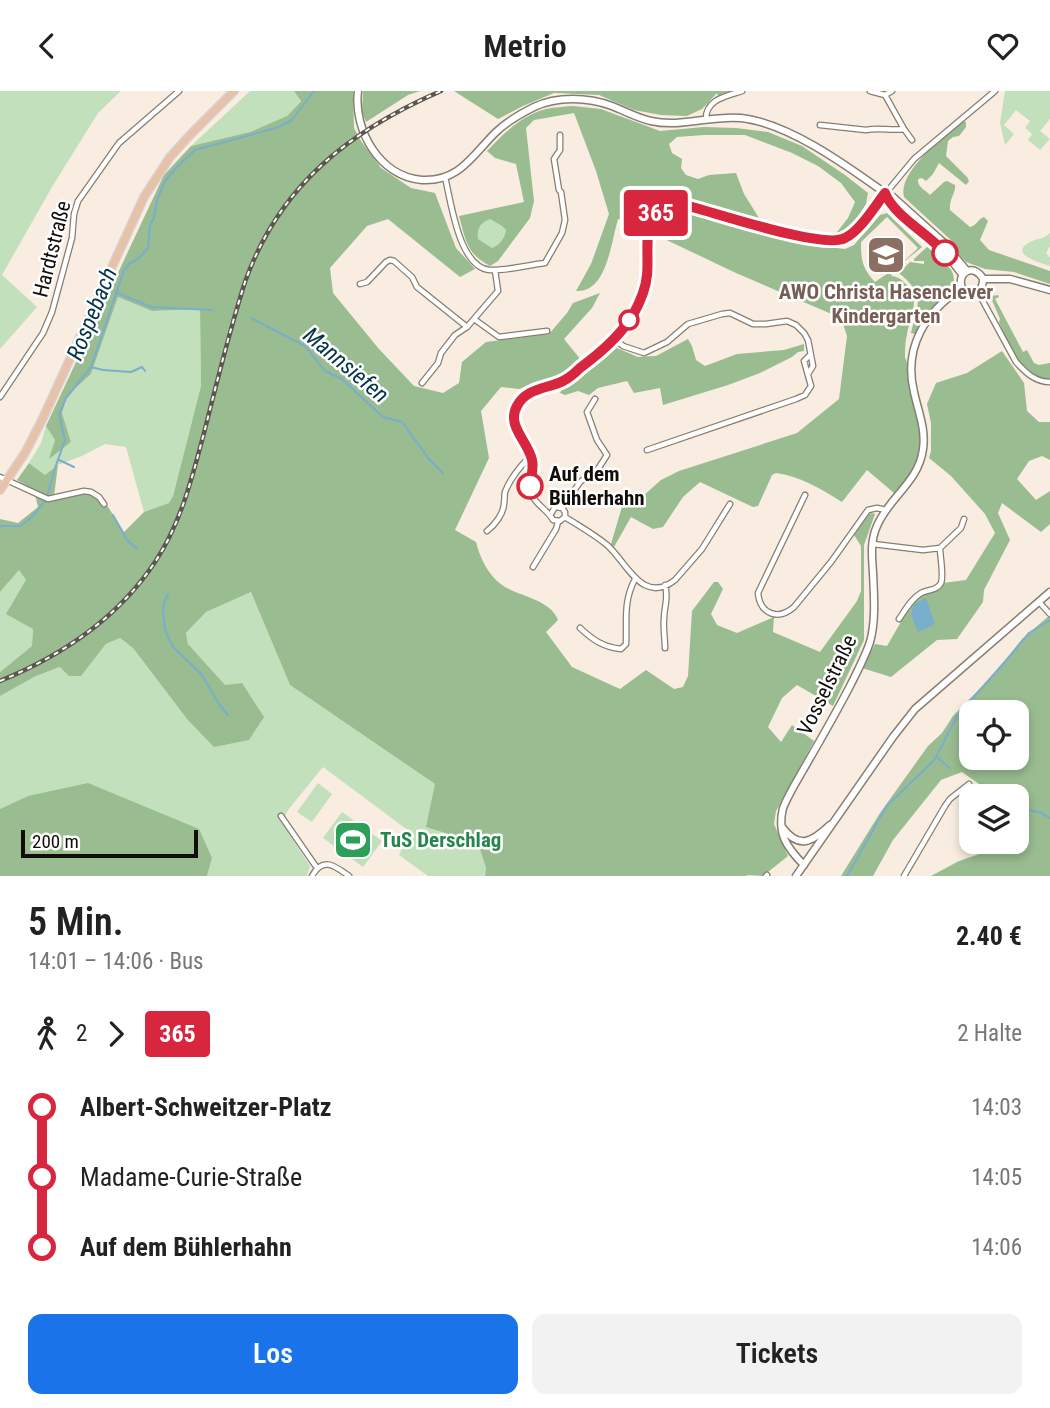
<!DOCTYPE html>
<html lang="de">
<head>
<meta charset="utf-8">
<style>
	:root { --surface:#fff; --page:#f2f2f2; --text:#222; --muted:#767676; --accent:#1a73e8 }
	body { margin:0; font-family:"Roboto Condensed",sans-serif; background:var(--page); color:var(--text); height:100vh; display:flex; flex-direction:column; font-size:26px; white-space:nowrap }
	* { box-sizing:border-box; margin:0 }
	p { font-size:23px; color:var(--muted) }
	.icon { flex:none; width:38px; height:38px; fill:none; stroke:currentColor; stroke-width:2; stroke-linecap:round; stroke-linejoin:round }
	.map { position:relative; height:785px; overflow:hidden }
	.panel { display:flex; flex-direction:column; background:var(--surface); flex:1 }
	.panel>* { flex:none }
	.badge { padding:0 14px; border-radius:5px; font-size:24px; line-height:46px }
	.tools { position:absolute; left:959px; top:609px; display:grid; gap:14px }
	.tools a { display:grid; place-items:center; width:70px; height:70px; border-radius:14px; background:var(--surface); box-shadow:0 4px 10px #0003; font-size:35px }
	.scale { position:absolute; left:21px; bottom:18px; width:177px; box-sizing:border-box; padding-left:7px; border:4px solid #110d09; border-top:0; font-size:19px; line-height:24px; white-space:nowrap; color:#110d09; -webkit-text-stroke:5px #fff; paint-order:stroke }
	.map>.badge { position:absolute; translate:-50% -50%; box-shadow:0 0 0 4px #fff }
	.legs { display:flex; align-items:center; gap:10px; height:77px; padding:0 28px; font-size:23px }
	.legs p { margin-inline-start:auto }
	.head { display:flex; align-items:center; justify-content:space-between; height:119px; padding:0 28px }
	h1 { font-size:38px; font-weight:600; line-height:52px }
	.cta { display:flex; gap:14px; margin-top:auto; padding:14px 28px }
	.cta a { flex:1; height:80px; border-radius:14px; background:var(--accent); color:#fff; font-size:28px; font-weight:600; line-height:80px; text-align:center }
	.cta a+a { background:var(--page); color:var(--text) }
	ul { padding:0 28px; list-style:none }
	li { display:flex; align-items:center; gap:24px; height:70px; font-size:26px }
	li i { display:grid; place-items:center; width:10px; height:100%; margin:0 9px; background:currentColor }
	li i::after { content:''; width:18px; height:18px; margin:-9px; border:5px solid; border-radius:50%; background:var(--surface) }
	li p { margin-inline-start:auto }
	li:first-child i { background:linear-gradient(#0000 50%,currentColor 0) }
	li:last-child i { background:linear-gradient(currentColor 50%,#0000 0) }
	header { display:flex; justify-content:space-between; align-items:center; height:91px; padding:0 28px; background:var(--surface); font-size:32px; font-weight:600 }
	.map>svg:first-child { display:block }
	.green { fill:#c2e0bb }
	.forest { fill:#99bc90; fill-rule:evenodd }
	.water { fill:#79aecc }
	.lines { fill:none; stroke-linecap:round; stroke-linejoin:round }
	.stream { stroke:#79aecc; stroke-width:2 }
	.minor-casing { stroke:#877e71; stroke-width:7 }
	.tertiary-casing { stroke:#877e71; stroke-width:9 }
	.secondary-casing { stroke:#877e71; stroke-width:9 }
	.primary-casing { stroke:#d4d3d3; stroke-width:10 }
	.minor { stroke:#fff; stroke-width:4.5 }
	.tertiary { stroke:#fff; stroke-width:6 }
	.secondary { stroke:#fff; stroke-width:6 }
	.primary { stroke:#e8c2a8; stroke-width:7 }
	.rail-casing { stroke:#5c564f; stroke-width:4.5 }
	.rail { stroke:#fff; stroke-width:2; stroke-dasharray:5; stroke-linecap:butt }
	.line-1-casing { stroke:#fff; stroke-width:16 }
	.line-1 { stroke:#d7263d; stroke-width:10 }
	.stop-1-dot { fill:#fff; stroke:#d7263d; stroke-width:3.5 }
	.labels { text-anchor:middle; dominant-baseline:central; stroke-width:5; stroke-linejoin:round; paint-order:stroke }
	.street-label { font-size:21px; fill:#110d09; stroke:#fff }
	.education-label { font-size:21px; font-weight:bold; fill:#785e54; stroke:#fff }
	.stop-label { font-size:21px; font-weight:bold; fill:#110d09; stroke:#fff; text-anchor:start }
	.leisure-label { font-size:21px; font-weight:bold; fill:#27864d; stroke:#fff; text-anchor:start }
	.water-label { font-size:23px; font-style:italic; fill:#043449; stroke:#fff }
</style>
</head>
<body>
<header><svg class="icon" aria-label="back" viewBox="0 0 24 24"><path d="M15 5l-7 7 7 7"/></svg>Metrio<svg class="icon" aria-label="heart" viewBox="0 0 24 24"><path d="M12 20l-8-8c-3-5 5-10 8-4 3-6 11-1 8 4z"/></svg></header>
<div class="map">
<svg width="1050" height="785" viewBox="0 0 1050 785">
	<rect width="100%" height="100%" fill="#f8ede0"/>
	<path class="green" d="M0,0H121L98,22L52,96L2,184L37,216L0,258Z
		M250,0H294L301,9L287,25L250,41L191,55Z
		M1005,0H1050V28L1040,40L1050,48L1040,59L1028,49L1032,43L1025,37L1030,30L1016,19L1004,34L1014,43L1005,54L1000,32Z
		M490,128L502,135L506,139C504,149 500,153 492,157L478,149C477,138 480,132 490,128Z
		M1050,142V155L1046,162L1050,167V175C1042,172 1009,164 1028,152C1036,147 1043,149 1050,142Z
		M118,206L152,220L200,218L201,295L173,405L170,412L144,421L126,356L105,353L82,365L58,374L45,384L29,372L41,352L46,335L55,349L50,366L71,351L62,322L67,305L91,283Z
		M19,479L26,489L33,537L32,555L0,581V501Z
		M251,501L290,594L435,693L478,752L486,777L485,785H428L399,764L409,740L323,676L288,719L282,732L310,775L307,785H207L212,767L28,705L0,718V605L36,585L61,576L81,585L106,553L120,547L133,557L187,628L242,592L225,595L188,553L186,542L206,521Z
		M318,692L332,703L312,731L297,721Z
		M342,721L382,750L363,776L323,747Z"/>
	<path class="forest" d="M294,0H353L354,37L361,50L381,77L411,97L435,102L456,157L475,178L460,186L388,128L367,135L330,177L333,202L379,258L414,295L443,302L459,292L462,271L486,251L549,243L567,222L573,212L600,202L592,217L564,248L581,269L561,283L539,291L519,298L501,296L481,320L489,367L455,439L476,451C480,467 488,484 502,494C519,506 550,508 558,529L546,541L572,576L620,598L646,579L674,598L683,596L688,585L692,520L714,491H718L723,498L711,523L717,534L737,542L774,526L773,541L820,561L857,510L861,500V455L854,444L869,423L872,422L875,423L864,454V549L833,615L797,594L782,607L768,636L781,651L792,634L814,650L776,720L774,733L788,765L763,785L748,784L746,785H485L486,777L478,752L426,736L435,693L290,594L251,501L206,521L186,542L188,553L225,594L242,592L264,626L249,649L214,656L187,628L133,557L120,547L106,553L81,585H69L60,576L36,585L0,605V581L32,555L33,538L6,523L26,489L19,479L0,501V428L18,432L38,416L34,399L17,389L29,372L45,384L58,374L54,405L95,401L103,408L124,441L144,421L169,412L173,405L201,295L200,218L152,220L118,206L91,283L67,305L62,322L71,351L49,368L55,349L46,335L164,84L191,55L250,41L287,25L301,10Z
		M363,0H420L408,4L366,31L362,21Z
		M454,0H735L718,5L717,2L702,18L687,25L661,24L634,19L599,4L554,2L523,15L498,28Z
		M573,15L601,18L660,40L704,36L736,37L768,41L802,55L845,84L868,102L866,113L855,130L845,142L831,148L795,143L685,109C663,107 658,113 643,128H618C611,151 607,202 576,200L591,173L609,123L596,80L574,22L534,29L526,37L534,110L530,127L498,170L490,175C466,162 466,150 459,125L524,111L516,73L495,67L487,60C503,43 522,24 546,18C554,16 564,16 573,15ZM704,44H745L792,62L818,75L841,92L855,111L848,127L834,145L798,142L759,127L744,103L736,82L709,84L698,88L686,84L681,77L682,68L672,62L669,53L677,46ZM490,128L502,135L506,139C504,149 500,153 492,157L478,148C477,138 480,132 490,128Z
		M962,30L966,31V36L959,45L953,46L948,50L946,65L967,86L969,90L966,94L939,72L933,83L926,90L922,87L918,88C917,96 925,99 930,104L944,91L947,90L955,94C956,102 949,108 950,119L970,136C976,135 978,128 984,126L988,130L980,149L989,159L1050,180V193L1014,181L985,178L966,171L959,163L953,151L904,106C897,81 945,45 962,30Z
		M677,119L801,153L845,158L854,154L880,124L887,122L922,156L890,182L892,185C899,186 902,189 907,194C921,208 910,226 907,243C905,251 905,259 905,267C910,275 907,284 909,294C910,304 915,315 917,326C925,358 916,379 894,402L867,379L842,411C822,398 799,385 776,382L772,384L758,415L753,416L700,391L683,406L663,436L653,438L631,426L614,456L611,453L624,409L634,413L661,389L679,380L797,342L839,308L847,245L841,227L736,182L654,143L656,130L662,126ZM887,126L918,157L900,174L875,191C862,177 861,169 861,151Z
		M928,155C937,160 930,155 936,164C945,175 957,177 953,194C938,210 924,224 915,243L911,242C918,211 926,205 899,182L910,171L924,173V170H914V168Z
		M998,204L999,206L995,208L1023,261L1027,259L1034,272L1039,274L1050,272V289C1019,284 1010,257 999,231L1000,228L991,207V205Z
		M688,248L692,255L696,269L705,275L737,263L784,259L804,253V260L798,261L792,266L760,282L728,294L663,314L660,297L634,302L627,290L598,297L589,304L578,300L565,304L560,302L564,294L588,278L612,255L638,266L656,265Z
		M1002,260L1024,292L1027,320L1039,331H1050V369L1042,365L1029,370L1017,388L1036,409L1050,400V433L1041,441L1002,412L998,422L1010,449L984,499L983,511L957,548L937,549L891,586L862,577L875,553L887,555L913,510L926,502L935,500L943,492L966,489L995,442L985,423L951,385L929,367L931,360V332L927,313L936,292L967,282Z
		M1050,524V785H931L959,770L1000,756L999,751H1017V705H996L962,681L941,689L893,749L873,785H841L880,722L928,655L942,642L953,625L996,581L1022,548ZM971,621H1017V667H971Z
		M88,692L199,738L212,767L207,785H0V718L28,705Z"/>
	<path class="water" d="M926,507L935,533L918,541L911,524L914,513Z"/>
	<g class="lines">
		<path class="stream" d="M115,201L151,216L212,219
			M251,227L305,255L325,280L342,288L383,326L402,331L429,368L443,382
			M91,276L103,279L131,281L142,276L145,280
			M59,369L74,376
			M113,424L127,449L137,458
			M0,435H20L32,426L42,414L48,402L55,377L65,349L59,324L66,307L91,276L124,179L130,172L138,168L148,157L150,134L154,127L157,109L165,90L178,75L195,59L276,37L291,30L314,0
			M168,503L164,512L163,522L165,539L173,556L202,584L219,613L228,624
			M938,667L950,677
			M982,693L995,702H1000L1006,705
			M1017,711L1032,720L1039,721L1050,727
			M847,785L886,716L935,668L957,625L1010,565L1029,542L1050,529"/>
		<defs>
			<path id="minor" d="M870,0L885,4L892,0
				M885,4L904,38
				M706,29C705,8 727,5 742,0
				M820,34L866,39C878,36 891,40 904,38L912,49
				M445,86C451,111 459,177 490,179C506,180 528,174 545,172L562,142L565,129L561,101L559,99L554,68L560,59V44
				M360,193L367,191L386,171L390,169L394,170L412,186L417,196L467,236
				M978,201L1016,271C1025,281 1035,291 1050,291
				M474,228L499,246L547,240
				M615,248L623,255L644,262L667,251L688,233L722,223L730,222L753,233H766L787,230L796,234L804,242L808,249L813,275L808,283
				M422,292L438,272L441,262L455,244L467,236L498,200L495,179
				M0,306L43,242L52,221L72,147L74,123L78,110L119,52L179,0
				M647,359L796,308L805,304L811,295L804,270L809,265
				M0,386L48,408L84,400L91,401L99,406L104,413
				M805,404L758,502C760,523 778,530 794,516L831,471L868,419L877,417L886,419
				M562,417L565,421V426C579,435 594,443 607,454C626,470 642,515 675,489L702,458L730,413
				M562,417L580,391L598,378L607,364L597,349L587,321L595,308
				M551,423L555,416L562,417
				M565,426L560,430L553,429C547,417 531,413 530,395C529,384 536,375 531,364C526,352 513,339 514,325C514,318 518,311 523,306C533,296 551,296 563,290C569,287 574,282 580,277C601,261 622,244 635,220C640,210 646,195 647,184C650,155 638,114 681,113L801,147L834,151L846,147L857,137L914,68L995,0
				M487,440C495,434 504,422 504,412C505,407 504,406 505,401C510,387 521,375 531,364
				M873,453L923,459L940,457C940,465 944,485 941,492C937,500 928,498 921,502C911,508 906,518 899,528
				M940,457L961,437L964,428
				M533,476L556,438L558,431
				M665,494C669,507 664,515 664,528C663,538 665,547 665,557
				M1039,511L1050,523
				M580,537C593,549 603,556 621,558L626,553C627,529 623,511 635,488
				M281,725L317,777
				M312,785C323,765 335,775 349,785
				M766,785L767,784
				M904,785L945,715L950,708L969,693"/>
			<path id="tertiary" d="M358,0C353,39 380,86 422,89C459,91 472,65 495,42C506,31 520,23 534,16C557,5 588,6 612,15C625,20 637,27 651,30C681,37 711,24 741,27C788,32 846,74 885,102L893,106L943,151L967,180
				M885,102C893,123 921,138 937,153C947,162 954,174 963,184
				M983,188H1010L1050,199
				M962,197C956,180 975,172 983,188
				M962,197L969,202C978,203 983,198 983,188
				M782,736C799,759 812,751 830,734
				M804,774C786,756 777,742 783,717C789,702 798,688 806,674C821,648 836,622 850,595C857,581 865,566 870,551C876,530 874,504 873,482C872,466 870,450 877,435C889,406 919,391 923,358C926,338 918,320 914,301C903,256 926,220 962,197"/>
			<path id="secondary" d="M796,785L893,646L915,618L1050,501"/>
			<path id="primary" d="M0,399L25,362L43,327L144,106L170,66L190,44L234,0"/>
		</defs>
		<use href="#minor" class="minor-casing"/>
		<use href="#tertiary" class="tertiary-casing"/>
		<use href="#secondary" class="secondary-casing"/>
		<use href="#primary" class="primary-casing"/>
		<use href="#minor" class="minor"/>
		<use href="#tertiary" class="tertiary"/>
		<use href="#secondary" class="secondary"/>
		<use href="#primary" class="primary"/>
		<defs>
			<path id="rail" d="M0,590C61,565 118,527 155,471C181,432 192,387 204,342C217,291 229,241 245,191C279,95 349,40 441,0"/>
		</defs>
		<use href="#rail" class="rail-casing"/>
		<use href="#rail" class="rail"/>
	</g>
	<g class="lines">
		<defs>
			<path id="line-1" d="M530,395C531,387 534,377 532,369C528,350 506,335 517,315C526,297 547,298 563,290C569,287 575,282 580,277C600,262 619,246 633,224C639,213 646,197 647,184C650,155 637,115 681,113C711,120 823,159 845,147C860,140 875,115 885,102C894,125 929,143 945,162"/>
		</defs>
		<use href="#line-1" class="line-1-casing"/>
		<use href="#line-1" class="line-1"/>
	</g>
	<defs>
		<symbol id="school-square" viewBox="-11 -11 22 22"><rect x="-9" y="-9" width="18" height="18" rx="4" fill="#8d6e63" stroke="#fff"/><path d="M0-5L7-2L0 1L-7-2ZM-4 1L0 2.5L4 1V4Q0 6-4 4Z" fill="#fff"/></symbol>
		<symbol id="stadium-square" viewBox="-11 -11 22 22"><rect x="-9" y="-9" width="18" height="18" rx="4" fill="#2e9e5b" stroke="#fff"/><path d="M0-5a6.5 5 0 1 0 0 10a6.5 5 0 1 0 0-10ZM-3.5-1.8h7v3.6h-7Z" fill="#fff"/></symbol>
	</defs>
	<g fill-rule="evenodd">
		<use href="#school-square" x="864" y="142" width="44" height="44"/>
		<use href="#stadium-square" x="331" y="727" width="44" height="44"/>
	</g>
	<g class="stop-1-dot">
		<circle cx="945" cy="162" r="12"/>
		<circle cx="629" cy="229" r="9"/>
		<circle cx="530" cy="395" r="12"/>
	</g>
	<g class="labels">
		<g class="street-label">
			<text transform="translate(52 158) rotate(-76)">Hardtstraße</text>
			<text transform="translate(827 594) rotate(-64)">Vosselstraße</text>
		</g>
		<g class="education-label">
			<text x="886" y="201">AWO Christa Hasenclever<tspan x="886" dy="24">Kindergarten</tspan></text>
		</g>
		<g class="stop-label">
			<text x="549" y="383">Auf dem<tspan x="549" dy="24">Bühlerhahn</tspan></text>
		</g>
		<g class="leisure-label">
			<text x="380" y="749">TuS Derschlag</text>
		</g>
		<g class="water-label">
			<text transform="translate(92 223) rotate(-68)">Rospebach</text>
			<text transform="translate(346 274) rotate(40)">Mannsiefen</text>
		</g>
	</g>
</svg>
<div class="tools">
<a><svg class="icon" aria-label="locate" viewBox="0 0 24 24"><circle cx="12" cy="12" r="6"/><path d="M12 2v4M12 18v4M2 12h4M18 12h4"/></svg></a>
<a><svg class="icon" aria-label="layers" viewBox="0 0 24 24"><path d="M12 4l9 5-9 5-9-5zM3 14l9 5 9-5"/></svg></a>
</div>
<div class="scale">200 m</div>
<b class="badge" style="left:656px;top:122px;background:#d7263d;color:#fff">365</b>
</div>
<section class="panel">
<div class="head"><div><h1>5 Min.</h1><p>14:01 – 14:06 · Bus</p></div><b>2.40 €</b></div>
<div class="legs"><svg class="icon" aria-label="walk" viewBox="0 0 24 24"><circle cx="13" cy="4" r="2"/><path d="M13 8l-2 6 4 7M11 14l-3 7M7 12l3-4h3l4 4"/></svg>2<svg class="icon" aria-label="forward" viewBox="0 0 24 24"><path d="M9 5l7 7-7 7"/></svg><b class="badge" style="background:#d7263d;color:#fff">365</b><p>2 Halte</p></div>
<ul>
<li><i style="color:#d7263d"></i><b>Albert-Schweitzer-Platz</b><p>14:03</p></li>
<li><i style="color:#d7263d"></i><span>Madame-Curie-Straße</span><p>14:05</p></li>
<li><i style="color:#d7263d"></i><b>Auf dem Bühlerhahn</b><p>14:06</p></li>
</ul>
<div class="cta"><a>Los</a><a>Tickets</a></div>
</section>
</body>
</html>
